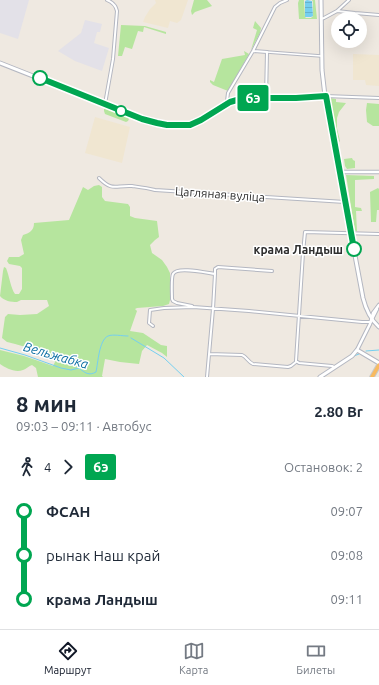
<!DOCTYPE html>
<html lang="ru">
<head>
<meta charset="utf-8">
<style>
	:root { --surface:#fff; --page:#f6f6f7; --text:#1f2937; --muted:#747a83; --line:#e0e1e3; --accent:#111827 }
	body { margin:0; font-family:Ubuntu,sans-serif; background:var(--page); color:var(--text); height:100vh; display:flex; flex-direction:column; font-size:15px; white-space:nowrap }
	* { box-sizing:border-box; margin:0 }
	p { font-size:13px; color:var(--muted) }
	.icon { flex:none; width:22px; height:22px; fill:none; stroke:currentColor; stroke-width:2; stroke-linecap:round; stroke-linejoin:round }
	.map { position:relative; height:377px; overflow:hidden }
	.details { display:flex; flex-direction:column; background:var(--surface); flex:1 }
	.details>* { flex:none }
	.badge { padding:0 8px; border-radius:3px; font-size:14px; line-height:26px }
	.controls { position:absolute; left:331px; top:12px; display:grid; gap:8px }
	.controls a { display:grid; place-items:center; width:36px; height:36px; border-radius:50%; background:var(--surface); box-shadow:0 4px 16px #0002; font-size:20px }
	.map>.badge { position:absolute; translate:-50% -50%; box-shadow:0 0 0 2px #fff }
	.legs { display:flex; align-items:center; gap:6px; height:44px; padding:0 16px; font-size:13px }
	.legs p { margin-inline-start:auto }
	.headline { display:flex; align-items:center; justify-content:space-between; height:68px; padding:0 16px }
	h1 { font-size:22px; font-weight:600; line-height:30px }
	ul { padding:0 16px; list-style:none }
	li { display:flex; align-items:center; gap:14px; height:44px; font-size:15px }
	li i { display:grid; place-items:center; width:6px; height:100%; margin:0 5px; background:currentColor }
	li i::after { content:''; width:10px; height:10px; margin:-5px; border:3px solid; border-radius:50%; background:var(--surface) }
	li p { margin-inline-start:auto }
	li:first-child i { background:linear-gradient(#0000 50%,currentColor 0) }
	li:last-child i { background:linear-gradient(currentColor 50%,#0000 0) }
	.dock { display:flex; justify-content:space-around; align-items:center; height:56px; border-top:1px solid var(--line); background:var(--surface); font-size:11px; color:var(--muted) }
	.dock a { display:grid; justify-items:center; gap:2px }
	.dock .on { color:var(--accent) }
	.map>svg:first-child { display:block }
	.industrial { fill:#e3e1e8 }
	.education { fill:#f0e6d1 }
	.grass { fill:#b6e59e }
	.water { fill:url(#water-rules) }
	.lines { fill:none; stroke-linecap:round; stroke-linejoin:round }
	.stream { stroke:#75cff0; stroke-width:1 }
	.pedestrian-casing { stroke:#b4b7c1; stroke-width:3.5 }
	.minor-casing { stroke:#b4b7c1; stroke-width:4 }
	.tertiary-casing { stroke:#b4b7c1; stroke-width:4.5 }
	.secondary-casing { stroke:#b4b7c1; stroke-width:5 }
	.trunk-casing { stroke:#c9c9c9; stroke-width:5.5 }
	.pedestrian { stroke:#fff; stroke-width:1.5 }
	.minor { stroke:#fff; stroke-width:2 }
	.tertiary { stroke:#fff; stroke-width:2.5 }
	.secondary { stroke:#fff; stroke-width:3 }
	.trunk { stroke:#f8ba60; stroke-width:3.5 }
	.line-1-casing { stroke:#fff; stroke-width:9 }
	.line-1 { stroke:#00a651; stroke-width:6 }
	.stop-1-dot { fill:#fff; stroke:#00a651; stroke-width:2 }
	.labels { text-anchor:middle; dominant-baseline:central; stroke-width:3; stroke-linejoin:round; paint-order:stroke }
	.street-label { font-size:12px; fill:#2e2e2e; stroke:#fff }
	.stop-label { font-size:12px; font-weight:bold; fill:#2e2e2e; stroke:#fff; text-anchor:end }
	.water-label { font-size:13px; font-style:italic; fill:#0d6fa3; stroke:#fff }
</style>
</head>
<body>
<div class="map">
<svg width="379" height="377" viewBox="0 0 379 377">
	<defs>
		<pattern id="water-rules" width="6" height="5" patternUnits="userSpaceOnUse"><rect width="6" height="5" fill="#75cff0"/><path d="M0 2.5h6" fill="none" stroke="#66b2ce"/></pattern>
	</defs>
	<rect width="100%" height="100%" fill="#efe9e1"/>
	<path class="industrial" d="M0,0H29L18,39L0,33Z
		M85,20L102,24L100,32H97L94,43L109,48L102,71L75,61L58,51L81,33Z"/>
	<path class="education" d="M155,0H188L181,20L177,23L170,21L168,28L143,22L145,17L150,9L156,3Z
		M353,54L379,55V86L366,85L365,80H353Z
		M95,117L130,127L122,163L85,153Z"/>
	<path class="grass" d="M194,0H207L212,6L195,12L192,15L191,11Z
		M299,0H304L305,17L306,18H311L313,16V2L312,0H315L317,19H299L298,3Z
		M255,21L261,28L260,33L251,50L257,30L253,28Z
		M121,25L145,26L166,32V34L144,27L143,32L138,31L132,49L125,47L122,56H118Z
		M244,51L249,54L228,91L213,85L210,82V80L214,82L222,59L245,55Z
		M330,98L336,99V102L346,103L339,112L337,118V128L340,141L339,142Z
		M367,103L379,104V126H373L367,122L366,110Z
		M106,108L126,115L128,117L129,119L128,121L126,122L105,114L104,111V109Z
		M352,158L353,160L355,161V168L347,169L345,166L344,159Z
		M346,175L374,176V179L355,180V207L361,208L362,211H356L357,231H355Z
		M99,185L102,187V197L105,201L128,204L130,207V216L135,218L157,221L159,237L155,240L150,245L152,253L162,260L167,267L170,273V300L169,304L163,306L137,308L135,309L137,311L130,331L143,333L161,345L167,346V357L162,353L147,345L142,351L139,364L120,362L105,359L102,376L103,377H38L36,368L32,365C29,366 26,369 23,370C15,373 6,368 0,364V350L24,356L53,366L55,362C51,352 18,345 7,342L2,338L5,317L8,314L20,315L37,314L49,306L47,300H21L17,302C11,302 4,301 0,296L3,271L4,267L6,268C9,275 11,289 15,294H19L22,289V268L20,266L9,264L7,261L9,257H19L24,254L21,240L23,235C29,233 34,231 34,223L69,220L83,187L88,190L94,186Z
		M378,188L379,189V210H377L376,222H371L370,192Z"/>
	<path class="water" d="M307,0L312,1L313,16L311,17H305V1Z"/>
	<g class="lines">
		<path class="stream" d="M131,338L164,358L184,377
			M0,348L25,355L61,368L71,370L79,368C85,373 89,376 96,372C98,363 99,340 108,336C113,334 122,336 128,336
			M366,351L379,350
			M354,356L359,354
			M323,377L329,373"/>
		<defs>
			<path id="pedestrian" d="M267,52L321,56"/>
			<path id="minor" d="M337,11L349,0
				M321,19L324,18L337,11L355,13L379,15
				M253,51L267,52L266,98
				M325,96L379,98
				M227,103V101L228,93L253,51L275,7L280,3L287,0
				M105,104L113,59L117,11C116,6 112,2 107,0
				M99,178C113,192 115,185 132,186C139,187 147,188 155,190L345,202
				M215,274V269L218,267L272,271
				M192,306L177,303L173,301L172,299C172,294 171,278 173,274C177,266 207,273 215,274L213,309L207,377
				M153,326L149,323L150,310L164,308L193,307L249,311L362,322H371
				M209,354L242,355C247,357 248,362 253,364L288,367L291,366L296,362
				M334,367L332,366L299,363L296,361L303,253L305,232L379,234"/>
			<path id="tertiary" d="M340,172H379
				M372,319L377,309
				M357,350L370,324L373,313L379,305"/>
			<path id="secondary" d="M321,0L322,70L325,96L363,298C366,310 370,319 379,327
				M0,63L142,119L157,123L167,125H190L196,123L201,121L230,102L243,98H306L325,96
				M320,377L352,356L357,350L379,363"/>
			<path id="trunk" d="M372,377L379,365"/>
		</defs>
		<use href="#pedestrian" class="pedestrian-casing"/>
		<use href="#minor" class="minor-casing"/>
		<use href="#tertiary" class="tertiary-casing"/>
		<use href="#secondary" class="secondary-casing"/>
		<use href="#trunk" class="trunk-casing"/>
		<use href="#pedestrian" class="pedestrian"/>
		<use href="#minor" class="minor"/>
		<use href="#tertiary" class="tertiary"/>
		<use href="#secondary" class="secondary"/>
		<use href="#trunk" class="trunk"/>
	</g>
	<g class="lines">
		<defs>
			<path id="line-1" d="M40,78L142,119L157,123L167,125H190L201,120L230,102L244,98H296L326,96L354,249"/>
		</defs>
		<use href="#line-1" class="line-1-casing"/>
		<use href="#line-1" class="line-1"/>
	</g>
	<g class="stop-1-dot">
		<circle cx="40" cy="78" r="7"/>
		<circle cx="121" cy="111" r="5"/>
		<circle cx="354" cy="249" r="7"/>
	</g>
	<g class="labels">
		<g class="street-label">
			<text transform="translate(220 194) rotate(4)">Цагляная вуліца</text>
		</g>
		<g class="stop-label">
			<text x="343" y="249">крама Ландыш</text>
		</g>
		<g class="water-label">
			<text transform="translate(56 355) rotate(16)">Вельжабка</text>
		</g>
	</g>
</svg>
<div class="controls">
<a><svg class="icon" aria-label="locate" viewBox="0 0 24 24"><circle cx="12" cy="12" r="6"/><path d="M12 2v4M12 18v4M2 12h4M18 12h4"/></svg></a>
</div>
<b class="badge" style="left:253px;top:98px;background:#00a651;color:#fff">6э</b>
</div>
<section class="details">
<div class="headline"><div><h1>8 мин</h1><p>09:03 – 09:11 · Автобус</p></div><b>2.80 Br</b></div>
<div class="legs"><svg class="icon" aria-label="walk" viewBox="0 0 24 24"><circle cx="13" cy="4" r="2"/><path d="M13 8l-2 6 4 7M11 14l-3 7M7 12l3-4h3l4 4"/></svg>4<svg class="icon" aria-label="forward" viewBox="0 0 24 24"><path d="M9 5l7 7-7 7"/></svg><b class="badge" style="background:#00a651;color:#fff">6э</b><p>Остановок: 2</p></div>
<ul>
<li><i style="color:#00a651"></i><b>ФСАН</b><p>09:07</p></li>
<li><i style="color:#00a651"></i><span>рынак Наш край</span><p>09:08</p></li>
<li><i style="color:#00a651"></i><b>крама Ландыш</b><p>09:11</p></li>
</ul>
</section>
<nav class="dock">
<a class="on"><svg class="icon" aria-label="directions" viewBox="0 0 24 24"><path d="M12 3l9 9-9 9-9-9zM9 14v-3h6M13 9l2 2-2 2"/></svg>Маршрут</a>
<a><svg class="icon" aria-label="map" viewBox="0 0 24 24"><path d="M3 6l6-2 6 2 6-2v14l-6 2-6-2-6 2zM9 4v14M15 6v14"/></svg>Карта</a>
<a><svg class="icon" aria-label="tickets" viewBox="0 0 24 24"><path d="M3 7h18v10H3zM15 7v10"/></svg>Билеты</a>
</nav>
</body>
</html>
